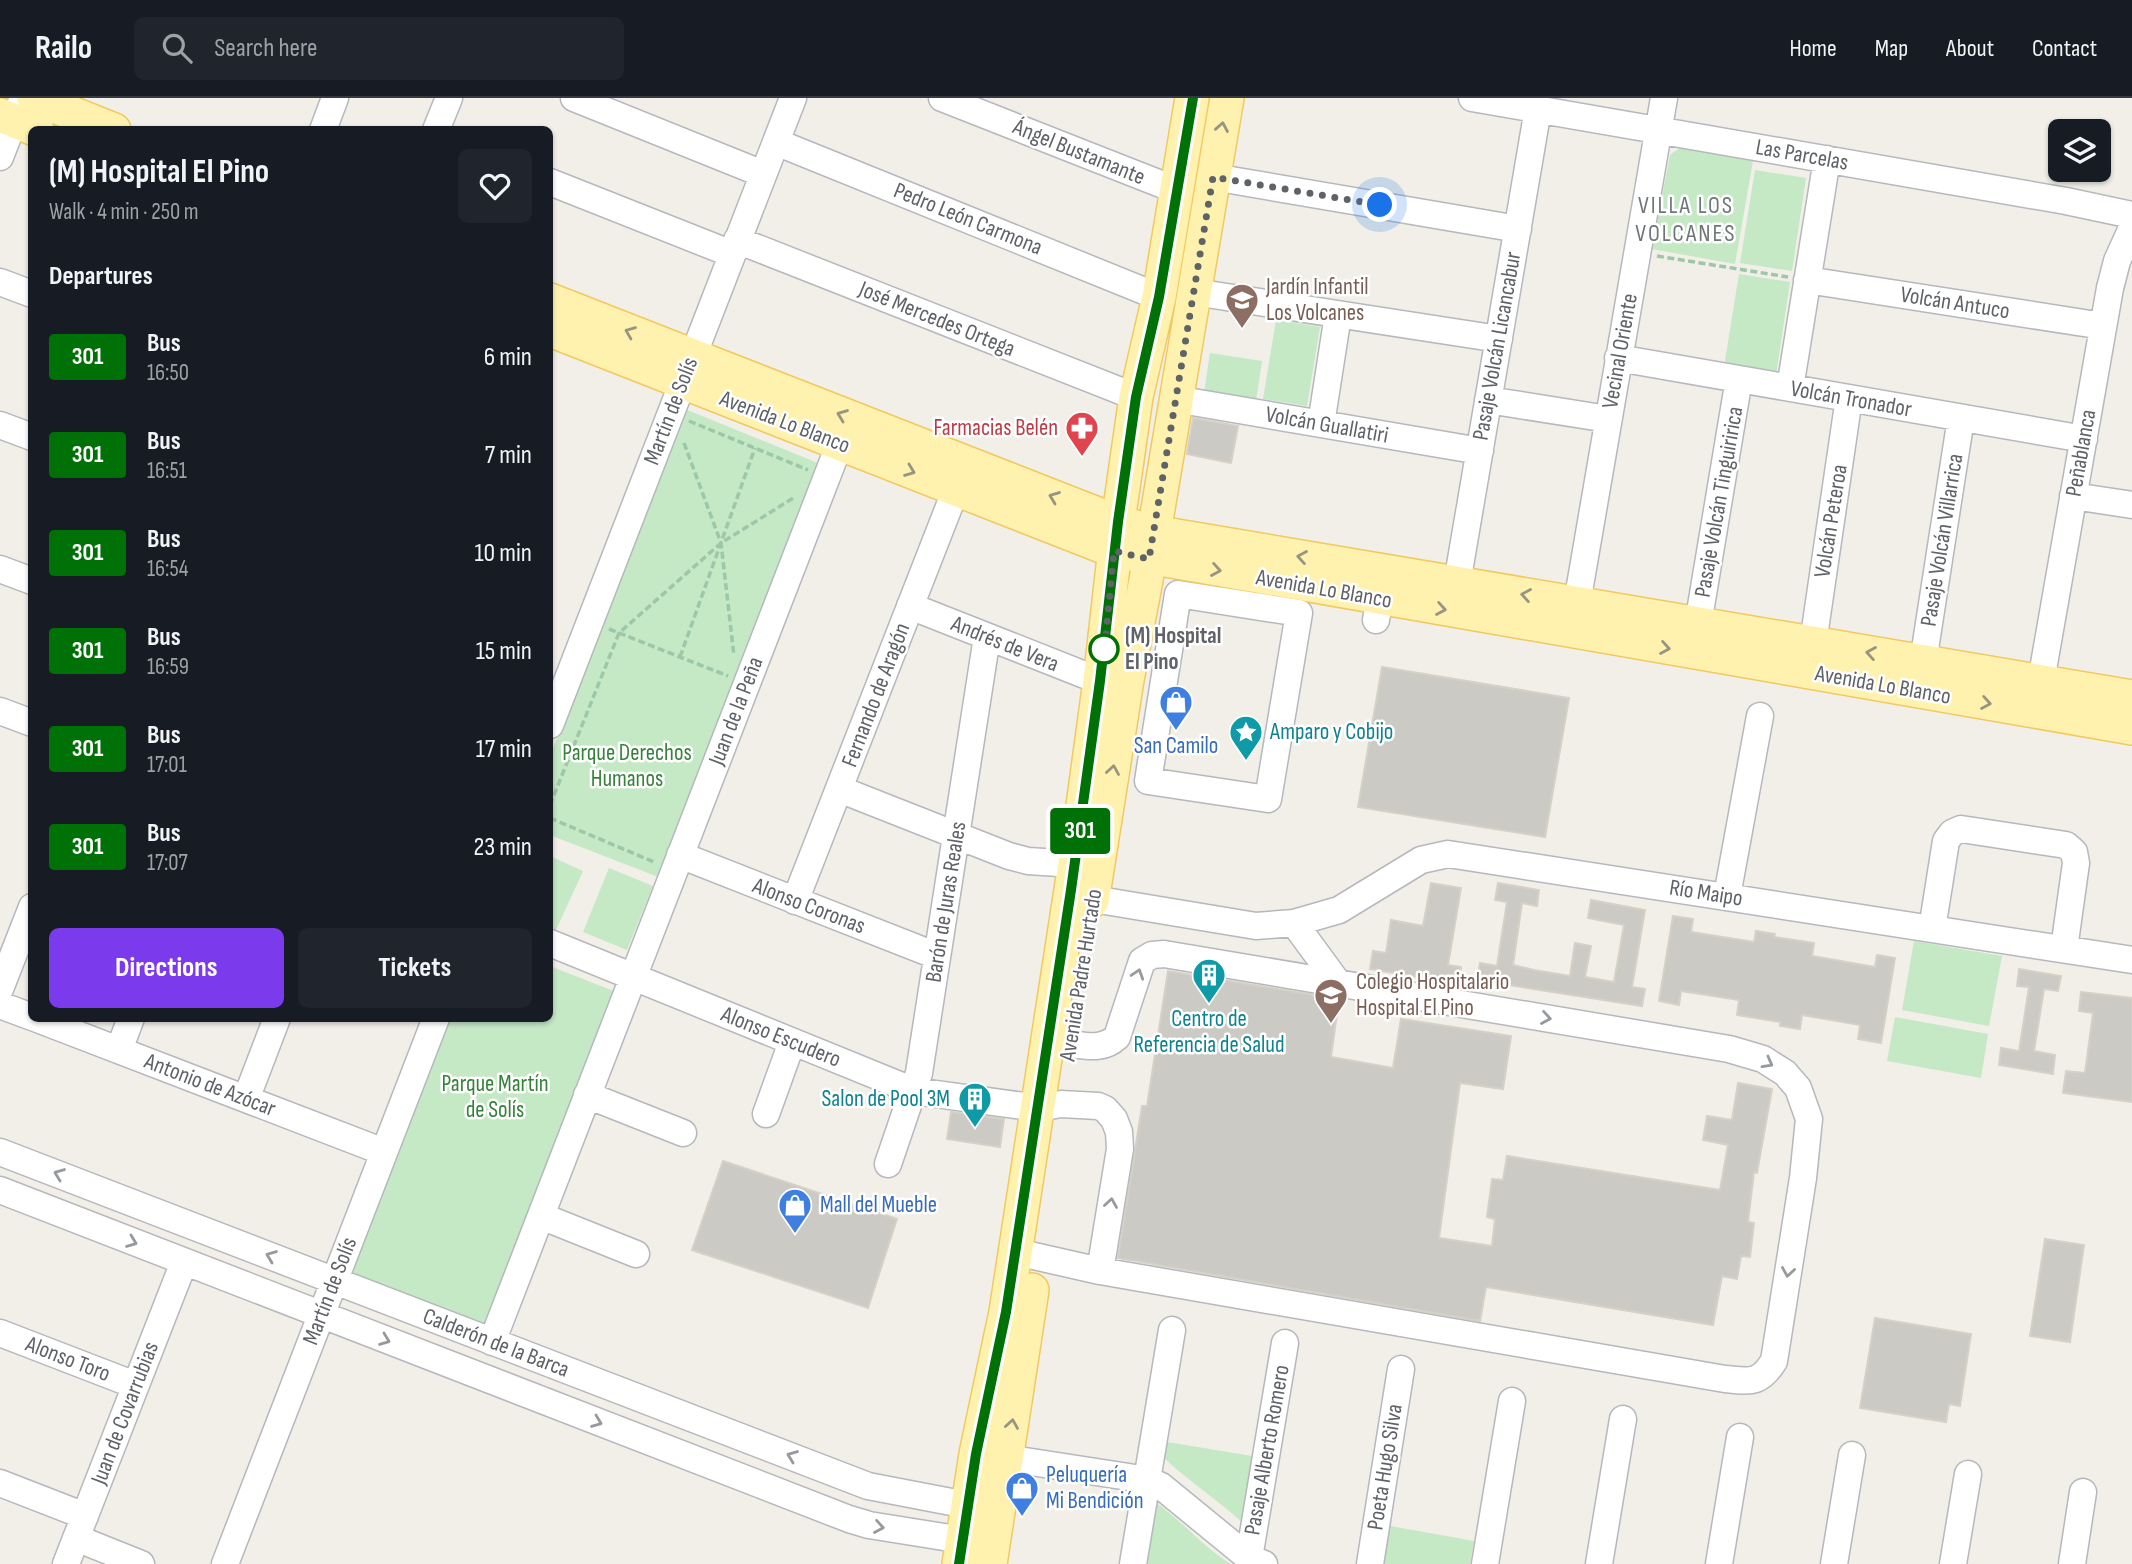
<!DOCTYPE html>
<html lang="en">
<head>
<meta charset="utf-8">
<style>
	:root { --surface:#171b24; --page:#20242c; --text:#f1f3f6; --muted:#9ea1a6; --line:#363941; --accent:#7c3aed }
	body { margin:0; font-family:"Sofia Sans Condensed",sans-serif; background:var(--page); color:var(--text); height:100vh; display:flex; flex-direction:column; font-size:26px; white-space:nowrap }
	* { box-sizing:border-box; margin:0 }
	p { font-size:23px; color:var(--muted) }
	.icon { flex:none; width:38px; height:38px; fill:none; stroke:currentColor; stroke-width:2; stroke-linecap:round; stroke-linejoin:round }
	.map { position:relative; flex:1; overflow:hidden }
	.panel { position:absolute; left:28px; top:28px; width:525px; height:896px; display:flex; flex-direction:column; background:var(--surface); border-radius:10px; box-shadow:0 2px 5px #0004 }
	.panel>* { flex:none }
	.badge { padding:0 14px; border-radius:5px; font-size:24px; line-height:46px }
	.controls { position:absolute; left:2048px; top:21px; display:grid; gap:14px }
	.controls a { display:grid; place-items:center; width:63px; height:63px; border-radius:10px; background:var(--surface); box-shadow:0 2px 5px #0004; font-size:35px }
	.you { position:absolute; width:35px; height:35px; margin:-18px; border:5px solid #fff; border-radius:50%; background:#1a73e8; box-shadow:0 0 0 10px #1a73e833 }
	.map>.badge { position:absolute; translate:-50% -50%; box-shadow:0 0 0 4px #fff }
	h2 { padding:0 21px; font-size:26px; line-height:63px }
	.round { display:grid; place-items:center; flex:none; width:74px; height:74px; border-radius:10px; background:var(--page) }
	.head { display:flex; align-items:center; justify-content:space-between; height:119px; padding:0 21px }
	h1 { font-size:33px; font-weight:700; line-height:52px }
	.primary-button { display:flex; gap:14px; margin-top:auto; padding:14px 21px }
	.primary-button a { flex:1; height:80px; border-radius:10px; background:var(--accent); color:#fff; font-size:28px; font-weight:700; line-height:80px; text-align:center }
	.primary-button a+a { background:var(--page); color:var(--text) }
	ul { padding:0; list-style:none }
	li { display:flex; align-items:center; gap:21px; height:98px; padding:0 21px }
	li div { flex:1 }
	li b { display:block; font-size:26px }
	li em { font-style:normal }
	li .badge { min-width:77px; font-weight:700; text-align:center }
	header { display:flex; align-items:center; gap:42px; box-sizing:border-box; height:98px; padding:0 35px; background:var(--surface); border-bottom:2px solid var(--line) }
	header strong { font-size:33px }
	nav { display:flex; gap:38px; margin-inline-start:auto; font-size:24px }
	.search { width:490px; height:63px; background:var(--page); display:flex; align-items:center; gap:18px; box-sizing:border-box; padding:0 24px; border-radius:10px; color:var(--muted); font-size:26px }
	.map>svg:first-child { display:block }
	.green { fill:#c5e8c5 }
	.building { fill:#cccac5; stroke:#d6d1c6; stroke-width:2 }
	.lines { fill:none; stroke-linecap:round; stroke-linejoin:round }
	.minor-casing { stroke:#b5b8bc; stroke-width:29 }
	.major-casing { stroke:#f2c960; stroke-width:36 }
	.path { stroke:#9cc7a9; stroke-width:3.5; stroke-dasharray:7 3.5; stroke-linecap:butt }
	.minor { stroke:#fff; stroke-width:26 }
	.major { stroke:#fff2af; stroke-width:33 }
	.oneway { stroke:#979581 }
	.oneway2 { stroke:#979a9d }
	.line-casing { stroke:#fff; stroke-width:16 }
	.line { stroke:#007106; stroke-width:10 }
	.walk { stroke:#5f6368; stroke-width:7; stroke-dasharray:0 12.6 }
	.stop-dot { fill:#fff; stroke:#007106; stroke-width:3.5 }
	.labels { text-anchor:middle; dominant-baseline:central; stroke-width:5; stroke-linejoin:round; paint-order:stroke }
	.street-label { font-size:23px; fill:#5f6368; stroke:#fff }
	.education-label { font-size:23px; fill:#785e54; stroke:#fff; text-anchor:start }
	.health-label { font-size:23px; fill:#be3a42; stroke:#fff; text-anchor:end }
	.stop-label { font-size:23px; font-weight:bold; fill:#5f6368; stroke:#fff; text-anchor:start }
	.culture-label { font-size:23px; fill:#0d838f; stroke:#fff; text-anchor:start }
	.shop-label { font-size:23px; fill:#366cbe; stroke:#fff; text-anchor:start }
	.park-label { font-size:23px; fill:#348238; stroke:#fff }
	.neighbourhood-label { font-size:24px; letter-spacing:2px; fill:#70757a; stroke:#fff }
</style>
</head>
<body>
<header>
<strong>Railo</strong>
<div class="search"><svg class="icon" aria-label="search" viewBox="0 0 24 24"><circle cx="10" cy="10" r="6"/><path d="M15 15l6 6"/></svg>Search here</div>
<nav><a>Home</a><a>Map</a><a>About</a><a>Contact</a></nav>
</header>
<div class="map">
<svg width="2132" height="1466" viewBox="0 0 2132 1466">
	<rect width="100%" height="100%" fill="#f1efe8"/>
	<path class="green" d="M1681,49L1753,63L1735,166L1652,151L1670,57Z
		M1755,72L1806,80L1792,173L1740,165Z
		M1739,176L1790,184L1776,277L1724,269Z
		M1276,222L1320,229L1307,308L1263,301Z
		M1210,255L1262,263L1256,303L1204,295Z
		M685,311L825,368L666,782L550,737V658Z
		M550,758L583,773L556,832L550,829Z
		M609,770L653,788L627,852L583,834Z
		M1914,843L2002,858L1989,928L1902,912Z
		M550,868L616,894L490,1229L348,1176L443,921L550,920Z
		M1895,919L1988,936L1981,980L1887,963Z
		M1161,1343L1252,1358L1243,1425C1217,1401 1188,1383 1163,1359Z
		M1152,1402C1181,1421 1201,1448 1231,1466H1145Z
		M1385,1427L1474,1443L1470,1466H1378Z"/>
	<path class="building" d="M1193,320L1238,328L1231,365L1187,356Z
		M1382,569L1569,600L1545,739L1358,709Z
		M1431,785L1461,790L1448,867L1461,869L1458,886L1370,871L1373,853L1386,855L1391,822L1423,828Z
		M1498,785L1539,792L1537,808L1522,805L1513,867L1534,872L1570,878L1575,845L1591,848L1585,879L1614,884L1624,827L1588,820L1591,802L1645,812L1632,889L1645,891L1642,908L1477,882L1480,865L1497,868L1507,804L1495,802Z
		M1673,818L1693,821L1691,834L1754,844L1756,833L1775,836L1774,839L1814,845L1812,858L1875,869L1877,857L1895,860L1881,945L1858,941L1860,927L1802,917L1800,931L1780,928V924L1737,917L1739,902L1681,893L1679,907L1659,903Z
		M2019,871L2061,878L2058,893L2044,891L2034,953L2055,957L2053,976L1999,967L2001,950L2019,953L2029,889L2017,888Z
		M1168,873L1339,901L1331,959L1393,970L1401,921L1511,938L1503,991L1460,985L1439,1140L1492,1148L1495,1121L1487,1119L1492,1081L1503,1082L1507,1058L1720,1092L1728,1047L1703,1042L1707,1018L1732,1022L1738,985L1772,991L1757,1075L1754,1074L1748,1124L1754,1125L1750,1159L1741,1158L1737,1181L1722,1178L1713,1227L1486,1189L1480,1223L1118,1160L1142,1008H1147Z
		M2081,894L2132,900V1004L2063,995L2066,973L2085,975L2093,915L2079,913Z
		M951,1014L1004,1021L1000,1049L947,1041Z
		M723,1063L897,1121L868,1210L692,1152Z
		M2045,1141L2084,1147L2070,1244L2030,1238Z
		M1875,1220L1971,1236L1960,1308L1949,1306L1946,1324L1860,1310Z"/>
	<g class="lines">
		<defs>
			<path id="minor" d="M574,0L763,76
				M942,0L1176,92
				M1472,0L2066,103L2132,117
				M323,32L335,0
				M436,32L449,0
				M776,44L1159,199
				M0,59L21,5
				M1213,79L1518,131
				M550,84L732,156
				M737,142L1136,299
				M1807,182L2103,228
				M0,184L32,196
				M1194,194L1499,241
				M1618,260L2084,341
				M1790,290L1827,61
				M1175,301L1480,353
				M1488,302L1608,321
				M1321,326L1338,217
				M0,327L32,339
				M2073,398L2132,407
				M0,471L32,483
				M1457,485L1538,11
				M1178,496L1299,515L1268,701L1148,683Z
				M1577,505L1664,0
				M910,508L1100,583
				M1376,522L1380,500
				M1698,526L1739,281
				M1813,545L1849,300
				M1923,564L1961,320
				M2041,583L2110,190L2117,163L2132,130
				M0,613L32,625
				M550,627L793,0
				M839,691L1009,758L1028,763L1075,766
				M680,757L937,858
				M1727,798L1760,618
				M1093,801L1256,828L1294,825L1339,812L1421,762L1448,756L2132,862
				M795,803L956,391
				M1294,825L1338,885
				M1932,831L1946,743L1952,735L1961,731L2066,747L2074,754L2076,765L2064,851
				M550,845L914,993L1038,1010L1061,1006L1098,1008L1105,1011L1114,1021L1119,1034L1120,1051L1100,1173
				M0,891L32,809
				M0,907L32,919
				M35,920L384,1054
				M119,952L131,920
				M587,997L683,1035
				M246,1001L277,920
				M766,1016L792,944
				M0,1054L868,1388L967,1407L986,1415
				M888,1066L919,975L987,539
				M0,1092L849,1421L869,1427L981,1445
				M541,1118L636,1156
				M1016,1154L1100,1173L1725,1281C1750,1283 1759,1287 1774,1263L1803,1080L1809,1021L1798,990L1785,975L1763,961L1729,951L1164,856L1152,857L1142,863L1117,939C1103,952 1088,948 1070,946
				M0,1235L135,1287
				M492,1244L840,345
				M1006,1360L1148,1382L1161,1388L1249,1460L1264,1466
				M0,1385L85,1418
				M76,1440L141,1466
				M66,1466L184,1164
				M225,1466L436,920
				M1133,1466L1172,1232
				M1248,1466L1285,1245
				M1370,1466L1401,1271
				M1485,1466L1512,1303
				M1599,1466L1623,1321
				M1719,1466L1740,1339
				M1834,1466L1852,1357
				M1953,1466L1968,1376
				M2072,1466L2083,1394"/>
			<path id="major" d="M34,0L114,32
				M0,17L37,32
				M550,202L1118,424L1153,434L2132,599
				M550,232L1114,453L2132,630
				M1092,803L1127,582L1146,482L1227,0
				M959,1466L976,1356L1006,1214L1075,766L1100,583L1118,424L1136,299L1159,199L1192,0
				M990,1466L1032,1192"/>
		</defs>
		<use href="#minor" class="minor-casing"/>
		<use href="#major" class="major-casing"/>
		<path class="path" d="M1657,158L1788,179
			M689,323L808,372
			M684,345L721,445L734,558
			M609,531L728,578
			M680,559L755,350
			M550,707L619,535L721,445L795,399
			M550,720L654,764"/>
		<use href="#minor" class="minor"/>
		<use href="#major" class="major"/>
	</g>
	<defs><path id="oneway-chevron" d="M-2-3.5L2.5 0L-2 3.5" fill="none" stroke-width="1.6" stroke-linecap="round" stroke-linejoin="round" transform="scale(1.75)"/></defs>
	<g class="oneway">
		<use href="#oneway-chevron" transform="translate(1222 29) rotate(-80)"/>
		<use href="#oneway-chevron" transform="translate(630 234) rotate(-158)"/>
		<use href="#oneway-chevron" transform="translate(842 317) rotate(-159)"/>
		<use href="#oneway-chevron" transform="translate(910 373) rotate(21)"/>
		<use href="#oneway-chevron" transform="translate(1054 399) rotate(-159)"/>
		<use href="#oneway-chevron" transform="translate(1302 459) rotate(-170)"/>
		<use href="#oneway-chevron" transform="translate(1216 472) rotate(10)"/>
		<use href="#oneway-chevron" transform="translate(1526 497) rotate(-170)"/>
		<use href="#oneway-chevron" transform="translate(1441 511) rotate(10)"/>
		<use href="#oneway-chevron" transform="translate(1665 550) rotate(10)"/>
		<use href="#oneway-chevron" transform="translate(1871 555) rotate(-170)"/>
		<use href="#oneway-chevron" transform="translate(1986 605) rotate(10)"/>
		<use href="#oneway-chevron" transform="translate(1113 672) rotate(-81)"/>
		<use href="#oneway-chevron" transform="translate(1012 1326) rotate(-81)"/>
	</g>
	<g class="oneway2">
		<use href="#oneway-chevron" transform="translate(1138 876) rotate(-72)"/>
		<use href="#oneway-chevron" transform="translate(1546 920) rotate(10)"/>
		<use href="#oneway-chevron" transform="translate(1768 965) rotate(29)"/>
		<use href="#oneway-chevron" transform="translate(59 1076) rotate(-159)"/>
		<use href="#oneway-chevron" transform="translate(1111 1105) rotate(-81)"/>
		<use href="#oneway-chevron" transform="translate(132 1144) rotate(21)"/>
		<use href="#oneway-chevron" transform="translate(271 1158) rotate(-159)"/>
		<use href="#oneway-chevron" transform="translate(1788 1174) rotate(99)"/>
		<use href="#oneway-chevron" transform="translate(385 1242) rotate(21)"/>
		<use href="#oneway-chevron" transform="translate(597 1324) rotate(21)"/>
		<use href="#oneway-chevron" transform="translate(792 1358) rotate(-159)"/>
		<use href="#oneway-chevron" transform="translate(879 1429) rotate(10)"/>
	</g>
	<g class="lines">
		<defs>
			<path id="line" d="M959,1466L976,1356L1006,1214L1071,792L1100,583L1118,424L1136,299L1159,199L1193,0"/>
		</defs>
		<use href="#line" class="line-casing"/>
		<use href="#line" class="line"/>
		<path class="walk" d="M1104,551V556L1114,453L1149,461L1213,79L1380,107"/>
	</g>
	<defs>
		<symbol id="school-pin" viewBox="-11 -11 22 30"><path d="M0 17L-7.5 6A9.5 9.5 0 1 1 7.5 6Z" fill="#8d6e63" stroke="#fff"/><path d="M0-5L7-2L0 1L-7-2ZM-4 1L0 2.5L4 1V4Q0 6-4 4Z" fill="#fff"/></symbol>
		<symbol id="pharmacy-pin" viewBox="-11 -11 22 30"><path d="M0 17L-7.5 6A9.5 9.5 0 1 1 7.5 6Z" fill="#e0444e" stroke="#fff"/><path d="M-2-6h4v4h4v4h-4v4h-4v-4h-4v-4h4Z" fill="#fff"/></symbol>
		<symbol id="shop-pin" viewBox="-11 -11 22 30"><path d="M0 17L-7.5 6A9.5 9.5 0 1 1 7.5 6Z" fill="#3f7fe0" stroke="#fff"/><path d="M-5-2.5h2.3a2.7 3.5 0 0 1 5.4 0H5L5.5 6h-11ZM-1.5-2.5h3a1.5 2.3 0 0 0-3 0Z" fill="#fff"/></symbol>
		<symbol id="sight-pin" viewBox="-11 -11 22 30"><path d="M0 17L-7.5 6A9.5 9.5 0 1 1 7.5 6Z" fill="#0f9aa8" stroke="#fff"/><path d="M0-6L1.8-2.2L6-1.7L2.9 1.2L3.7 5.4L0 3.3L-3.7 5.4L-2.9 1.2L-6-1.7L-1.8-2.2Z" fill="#fff"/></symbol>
		<symbol id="building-pin" viewBox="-11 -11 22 30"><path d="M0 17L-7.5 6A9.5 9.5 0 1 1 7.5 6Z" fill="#0f9aa8" stroke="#fff"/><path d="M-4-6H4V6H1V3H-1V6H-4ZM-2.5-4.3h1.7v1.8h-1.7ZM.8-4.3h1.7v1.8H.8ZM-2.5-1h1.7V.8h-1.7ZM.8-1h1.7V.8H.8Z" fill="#fff"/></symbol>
	</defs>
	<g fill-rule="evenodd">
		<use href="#school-pin" x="1223" y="183" width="38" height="52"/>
		<use href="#pharmacy-pin" x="1063" y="311" width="38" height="52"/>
		<use href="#shop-pin" x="1157" y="585" width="38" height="52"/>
		<use href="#sight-pin" x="1227" y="615" width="38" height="52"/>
		<use href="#building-pin" x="1190" y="858" width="38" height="52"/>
		<use href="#school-pin" x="1312" y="878" width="38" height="52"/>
		<use href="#building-pin" x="956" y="982" width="38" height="52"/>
		<use href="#shop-pin" x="776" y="1088" width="38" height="52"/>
		<use href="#shop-pin" x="1003" y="1371" width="38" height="52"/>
	</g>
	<circle class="stop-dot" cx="1104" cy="551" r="14"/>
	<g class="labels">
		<g class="street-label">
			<text transform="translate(1079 54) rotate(22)">Ángel Bustamante</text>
			<text transform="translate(1802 57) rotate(10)">Las Parcelas</text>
			<text transform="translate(968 121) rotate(22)">Pedro León Carmona</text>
			<text transform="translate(1955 205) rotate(9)">Volcán Antuco</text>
			<text transform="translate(937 221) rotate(22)">José Mercedes Ortega</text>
			<text transform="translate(1497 248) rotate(-80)">Pasaje Volcán Licancabur</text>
			<text transform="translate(1620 253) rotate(-80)">Vecinal Oriente</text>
			<text transform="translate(1851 301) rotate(10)">Volcán Tronador</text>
			<text transform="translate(671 313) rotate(-69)">Martín de Solís</text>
			<text transform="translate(785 324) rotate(21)">Avenida Lo Blanco</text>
			<text transform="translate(1327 327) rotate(10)">Volcán Guallatiri</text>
			<text transform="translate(2081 355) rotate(-80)">Peñablanca</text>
			<text transform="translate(1719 404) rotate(-80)">Pasaje Volcán Tinguiririca</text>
			<text transform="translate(1831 423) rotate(-81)">Volcán Peteroa</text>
			<text transform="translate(1942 442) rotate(-81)">Pasaje Volcán Villarrica</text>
			<text transform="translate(1324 491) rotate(10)">Avenida Lo Blanco</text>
			<text transform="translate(1005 546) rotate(22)">Andrés de Vera</text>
			<text transform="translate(1883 587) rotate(10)">Avenida Lo Blanco</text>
			<text transform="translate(876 597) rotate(-69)">Fernando de Aragón</text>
			<text transform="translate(736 613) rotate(-69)">Juan de la Peña</text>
			<text transform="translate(1706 795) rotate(9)">Río Maipo</text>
			<text transform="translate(946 804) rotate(-81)">Barón de Juras Reales</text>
			<text transform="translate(809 808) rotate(21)">Alonso Coronas</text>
			<text transform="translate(1081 877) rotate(-81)">Avenida Padre Hurtado</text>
			<text transform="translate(781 939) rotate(22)">Alonso Escudero</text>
			<text transform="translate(210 987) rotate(21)">Antonio de Azócar</text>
			<text transform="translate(330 1193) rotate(-69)">Martín de Solís</text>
			<text transform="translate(496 1245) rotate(21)">Calderón de la Barca</text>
			<text transform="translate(68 1261) rotate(21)">Alonso Toro</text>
			<text transform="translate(125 1315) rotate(-69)">Juan de Covarrubias</text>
			<text transform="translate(1267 1352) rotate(-80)">Pasaje Alberto Romero</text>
			<text transform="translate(1385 1369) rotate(-81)">Poeta Hugo Silva</text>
		</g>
		<g class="education-label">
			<text x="1266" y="189">Jardín Infantil<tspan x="1266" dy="26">Los Volcanes</tspan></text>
			<text x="1356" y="884">Colegio Hospitalario<tspan x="1356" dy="26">Hospital El Pino</tspan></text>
		</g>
		<g class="health-label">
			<text x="1058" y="330">Farmacias Belén</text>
		</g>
		<g class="stop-label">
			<text x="1125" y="538">(M) Hospital<tspan x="1125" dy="26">El Pino</tspan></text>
		</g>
		<g class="culture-label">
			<text x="1270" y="634">Amparo y Cobijo</text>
			<text x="1209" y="921" text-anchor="middle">Centro de<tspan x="1209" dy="26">Referencia de Salud</tspan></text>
			<text x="950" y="1001" text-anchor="end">Salon de Pool 3M</text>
		</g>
		<g class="shop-label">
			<text x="1176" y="648" text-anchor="middle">San Camilo</text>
			<text x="820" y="1107">Mall del Mueble</text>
			<text x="1046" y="1377">Peluquería<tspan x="1046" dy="26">Mi Bendición</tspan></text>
		</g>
		<g class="park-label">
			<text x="627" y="655">Parque Derechos<tspan x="627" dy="26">Humanos</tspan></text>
			<text x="495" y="986">Parque Martín<tspan x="495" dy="26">de Solís</tspan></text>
		</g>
		<g class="neighbourhood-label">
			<text x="1686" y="107">VILLA LOS<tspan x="1686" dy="28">VOLCANES</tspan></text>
		</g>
	</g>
</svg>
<div class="controls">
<a><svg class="icon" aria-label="layers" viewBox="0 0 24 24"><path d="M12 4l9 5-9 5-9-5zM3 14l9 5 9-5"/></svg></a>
</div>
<div class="you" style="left:1380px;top:107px"></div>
<b class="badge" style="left:1080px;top:733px;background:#007106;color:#fff">301</b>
<section class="panel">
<div class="head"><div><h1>(M) Hospital El Pino</h1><p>Walk · 4 min · 250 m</p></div><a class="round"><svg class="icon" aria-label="heart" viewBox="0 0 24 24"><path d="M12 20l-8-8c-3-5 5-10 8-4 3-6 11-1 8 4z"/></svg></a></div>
<h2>Departures</h2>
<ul>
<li><span class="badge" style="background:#007106;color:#fff">301</span><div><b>Bus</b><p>16:50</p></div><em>6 min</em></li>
<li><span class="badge" style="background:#007106;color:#fff">301</span><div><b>Bus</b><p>16:51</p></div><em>7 min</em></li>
<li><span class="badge" style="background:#007106;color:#fff">301</span><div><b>Bus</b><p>16:54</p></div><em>10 min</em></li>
<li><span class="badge" style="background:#007106;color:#fff">301</span><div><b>Bus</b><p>16:59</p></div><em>15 min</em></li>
<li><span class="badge" style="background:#007106;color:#fff">301</span><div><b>Bus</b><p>17:01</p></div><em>17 min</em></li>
<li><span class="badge" style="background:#007106;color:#fff">301</span><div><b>Bus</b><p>17:07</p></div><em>23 min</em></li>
</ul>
<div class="primary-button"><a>Directions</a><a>Tickets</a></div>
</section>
</div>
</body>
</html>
